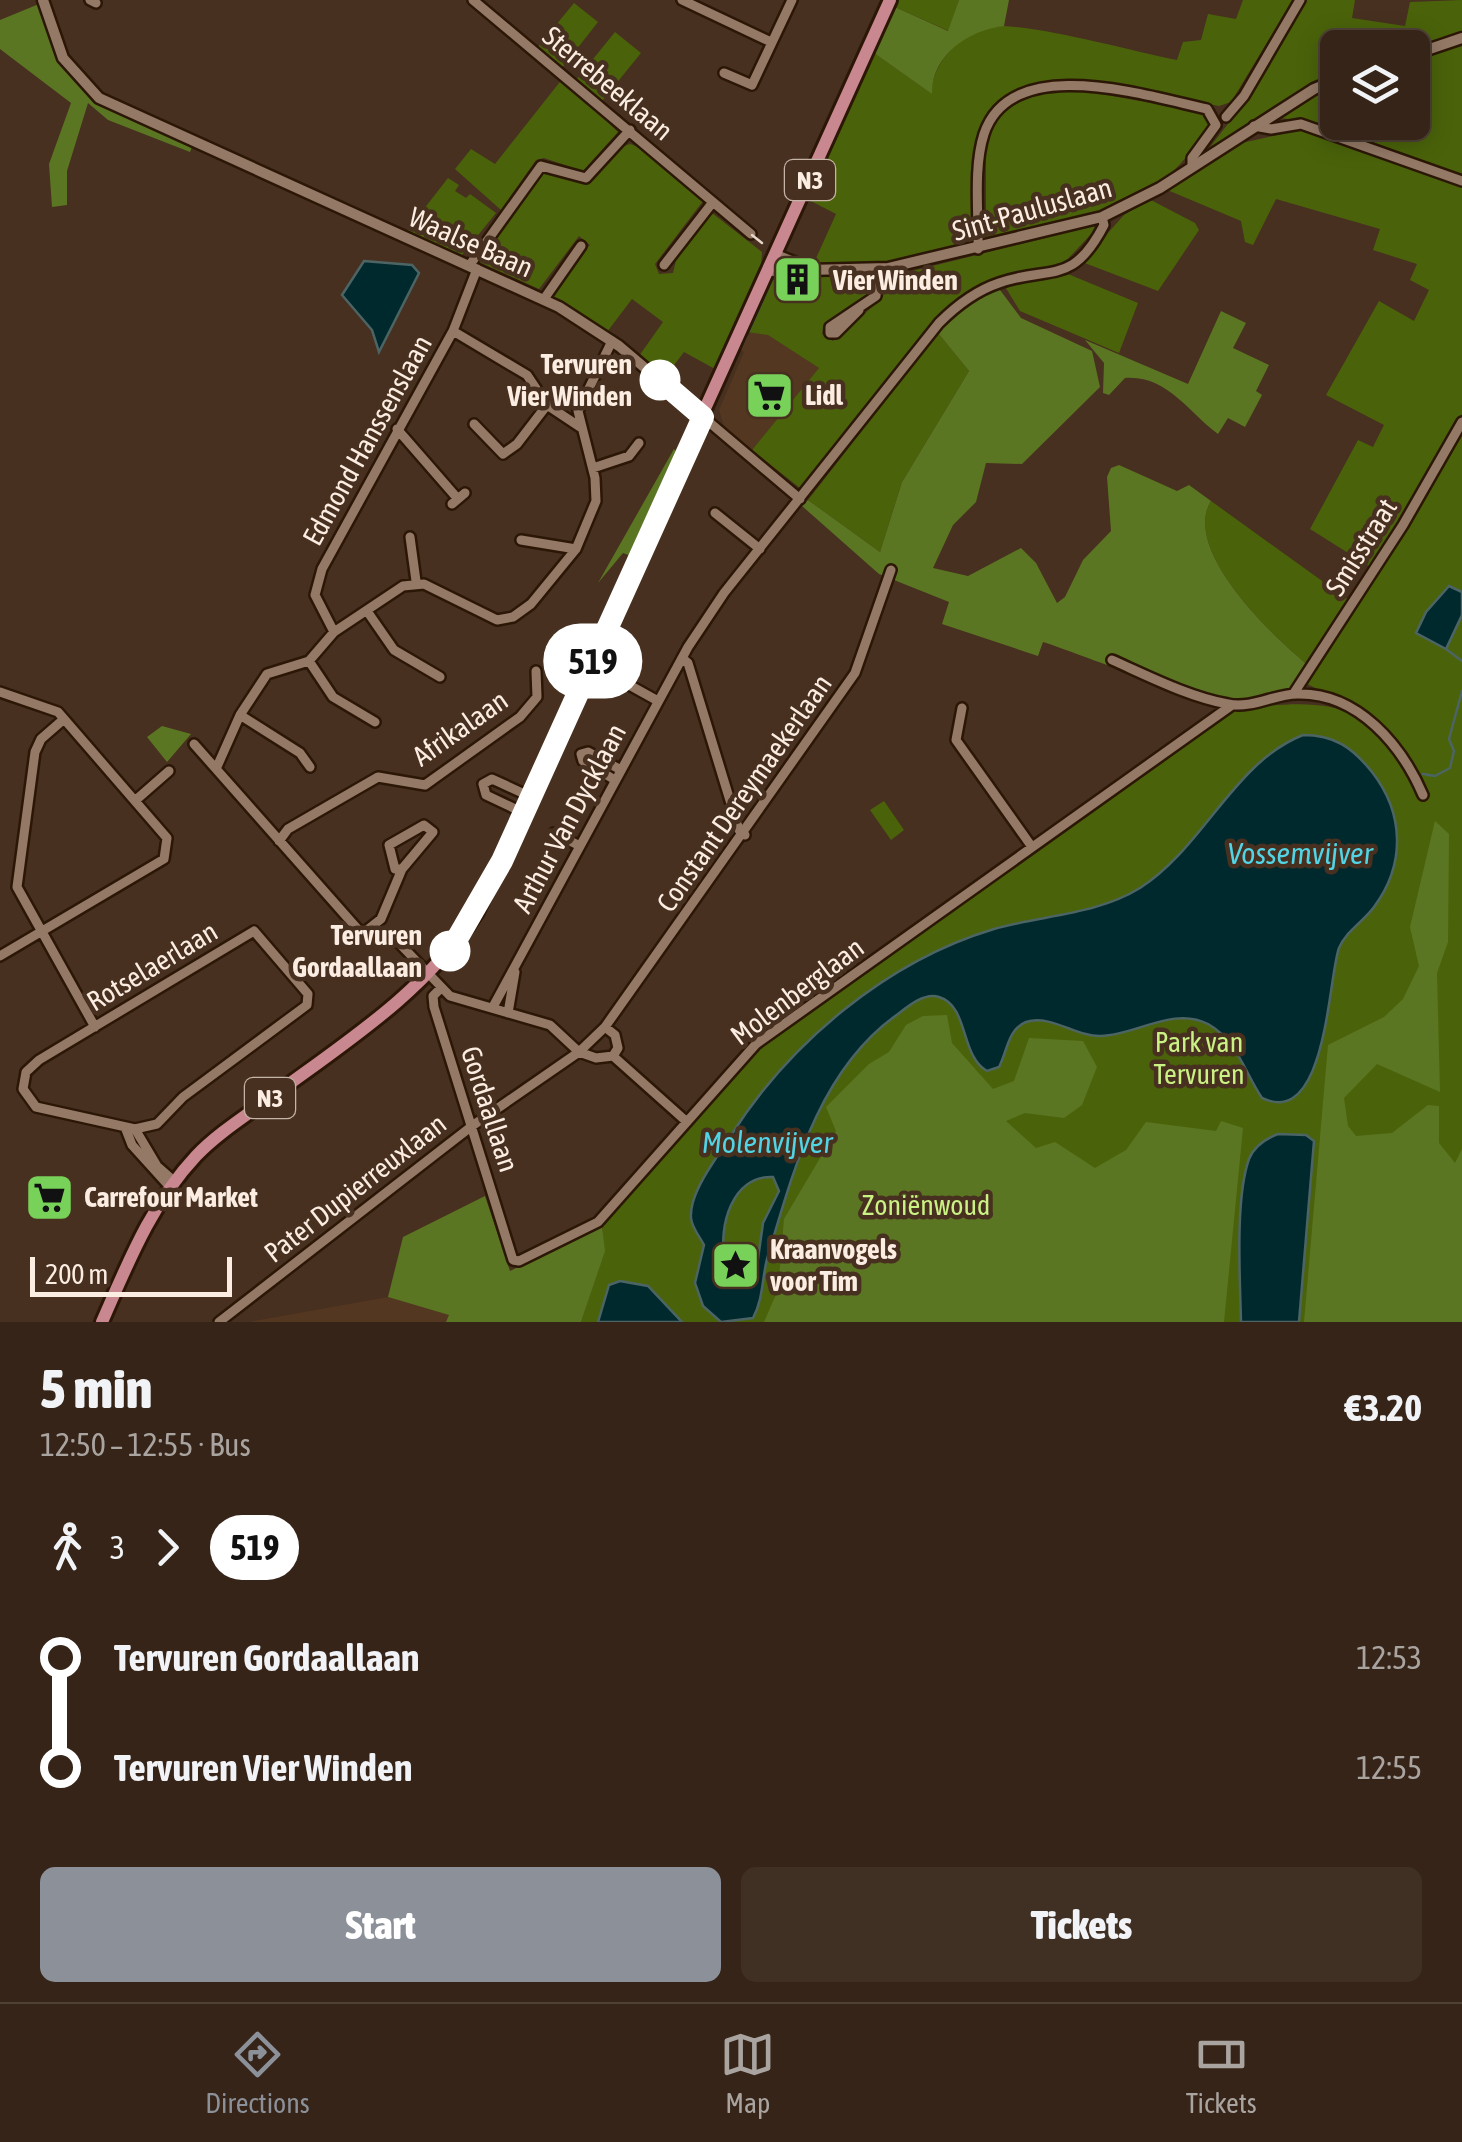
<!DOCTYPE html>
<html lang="en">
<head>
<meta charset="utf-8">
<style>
	:root { --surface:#352417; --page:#403024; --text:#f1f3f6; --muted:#aaa4a1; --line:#4f4136; --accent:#8c9099 }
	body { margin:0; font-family:"Asap Condensed",sans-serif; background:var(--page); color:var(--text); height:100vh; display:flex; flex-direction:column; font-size:38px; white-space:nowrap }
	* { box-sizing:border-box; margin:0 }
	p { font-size:32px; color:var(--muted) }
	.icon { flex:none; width:55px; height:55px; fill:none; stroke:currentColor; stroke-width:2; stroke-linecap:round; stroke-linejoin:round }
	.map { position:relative; height:1322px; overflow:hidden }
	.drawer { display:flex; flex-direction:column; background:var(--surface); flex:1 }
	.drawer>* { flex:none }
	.badge { padding:0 20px; border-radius:32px; font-size:35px; line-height:65px }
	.tools { position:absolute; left:1320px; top:30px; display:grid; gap:20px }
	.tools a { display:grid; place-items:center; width:110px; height:110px; border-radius:15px; background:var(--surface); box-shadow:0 5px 25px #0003,0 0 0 2px var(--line); font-size:50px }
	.scale { position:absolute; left:30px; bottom:25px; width:202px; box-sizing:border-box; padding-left:10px; border:5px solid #fcede2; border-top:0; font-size:28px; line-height:35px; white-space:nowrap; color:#fcede2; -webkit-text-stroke:8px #47301f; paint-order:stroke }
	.map>.badge { position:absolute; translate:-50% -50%; box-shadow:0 0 0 5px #fff }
	.legs { display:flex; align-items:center; gap:15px; height:110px; padding:0 40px; font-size:32px }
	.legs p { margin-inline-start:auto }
	.head { display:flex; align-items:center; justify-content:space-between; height:170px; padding:0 40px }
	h1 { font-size:55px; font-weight:800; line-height:75px }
	.action { display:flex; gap:20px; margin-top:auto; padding:20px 40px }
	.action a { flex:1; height:115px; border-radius:15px; background:var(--accent); color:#fff; font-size:40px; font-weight:800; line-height:115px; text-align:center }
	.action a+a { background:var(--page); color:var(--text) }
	ul { padding:0 40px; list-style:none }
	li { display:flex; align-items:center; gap:35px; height:110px; font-size:38px }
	li i { display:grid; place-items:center; width:15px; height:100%; margin:0 12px; background:currentColor }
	li i::after { content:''; width:25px; height:25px; margin:-12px; border:8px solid; border-radius:50%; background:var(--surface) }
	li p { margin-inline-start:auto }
	li:first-child i { background:linear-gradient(#0000 50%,currentColor 0) }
	li:last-child i { background:linear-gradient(currentColor 50%,#0000 0) }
	.menu { display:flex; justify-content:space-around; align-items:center; height:140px; border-top:2px solid var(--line); background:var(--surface); font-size:28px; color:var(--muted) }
	.menu a { display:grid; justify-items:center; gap:5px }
	.menu .on { color:var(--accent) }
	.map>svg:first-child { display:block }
	.built { fill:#543721 }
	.green { fill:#4a630a }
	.forest { fill:#5b7622 }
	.water { fill:#00292e; stroke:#4c6464; stroke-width:2.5; fill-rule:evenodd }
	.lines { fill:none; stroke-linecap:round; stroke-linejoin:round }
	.stream { stroke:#4c6464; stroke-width:2.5 }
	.minor-casing { stroke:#2c1707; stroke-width:14 }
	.tertiary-casing { stroke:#2c1707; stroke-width:15 }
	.primary-casing { stroke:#2c1707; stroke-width:18 }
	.minor { stroke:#947966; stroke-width:9 }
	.tertiary { stroke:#947966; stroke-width:10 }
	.primary { stroke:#c9878f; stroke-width:12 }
	.tram { stroke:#e5d5c9; stroke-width:2.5 }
	.line-1-casing { stroke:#fff; stroke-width:22 }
	.line-1 { stroke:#fff; stroke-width:15 }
	.stop-1-dot { fill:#fff; stroke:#fff; stroke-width:5 }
	.labels { text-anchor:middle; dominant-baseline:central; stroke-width:9; stroke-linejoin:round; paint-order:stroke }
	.shield { fill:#47301f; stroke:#c6b4a8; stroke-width:2.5 }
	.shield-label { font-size:25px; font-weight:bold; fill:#fcede2 }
	.street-label { font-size:28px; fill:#fcede2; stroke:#47301f }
	.poi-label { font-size:28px; font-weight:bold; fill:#fcede2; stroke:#47301f; text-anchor:start }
	.stop-label { font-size:28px; font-weight:bold; fill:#fcede2; stroke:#47301f; text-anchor:end }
	.park-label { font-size:28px; fill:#caf184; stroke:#47301f }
	.water-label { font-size:30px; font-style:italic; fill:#51d4e5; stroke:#47301f }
</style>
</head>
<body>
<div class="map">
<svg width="1462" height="1322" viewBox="0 0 1462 1322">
	<rect width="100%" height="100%" fill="#47301f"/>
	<path class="built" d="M747,332L768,335L819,368L752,450L724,426L719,410L744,352L739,349Z
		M388,1297L450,1315L446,1322H249Z"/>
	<path class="green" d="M898,0H959L949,31L895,7Z
		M1243,0H1293L1231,102L1219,106C1150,93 1008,40 979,136C968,170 978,209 972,243L885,264L813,265L836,214L807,199L874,53L931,93C933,60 966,25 1003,26C1051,28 1127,50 1177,60L1183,42L1201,40L1208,14L1236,19Z
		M1304,0H1355L1352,18L1405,26L1410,2L1462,0V33L1413,50L1338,48L1337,75L1308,87L1207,151L1244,103Z
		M574,3L598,22L562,68L537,48Z
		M615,32L641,53L602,101L576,80Z
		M1462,44V175L1324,124L1281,118L1318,92L1337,85L1338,122H1412L1413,61Z
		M563,78L618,132L583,171L544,158L536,160L501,210L455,169L471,149L495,164Z
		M1035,90H1079L1206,113L1211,126C1198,141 1185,161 1170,174C1133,205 1033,239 986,239V143L1002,111Z
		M1300,130L1462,186V414L1372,568L1310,529L1358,440L1373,447L1384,425L1326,395L1379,301L1414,321L1429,290L1410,280L1417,264L1373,250L1380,229L1276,199L1253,245L1245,242L1241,221L1165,189L1237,144Z
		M630,144L645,149L703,201L655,264L659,274L673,273L677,256L712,213L762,252L761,268L715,369L684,352L665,377L639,356L663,322L632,299L607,332L553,298L576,259L590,245L579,236L539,289L479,262L541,173L549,171L586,183L621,147Z
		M448,178L459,185L455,191L466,198L470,194L496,213L462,255L406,232Z
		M1149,199L1195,223L1199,230L1158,291L1082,262L1124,215Z
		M1094,226L1096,229L1062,265L987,283L940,313L800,488L752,450L819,368L768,335L747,332L772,280L872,274L870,297L823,327L822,334L833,341L880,300L884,278Z
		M1068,274L1138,303L1119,353L1020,311L1004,285Z
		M938,333L969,371L902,482L880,552L808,500Z
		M1462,433V1322H581L604,1251L602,1226L758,1047L1233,710C1328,697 1375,698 1420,795L1413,765L1371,714L1307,684Z
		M1211,501L1350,601L1308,665C1273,637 1181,549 1211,501Z
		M884,801L904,830L891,840L870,810Z"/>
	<path class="forest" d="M959,0H1009L1004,26C968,30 931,56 932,94L874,53L895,7L948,31Z
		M39,4C67,102 107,106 192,147L190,152L108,120L88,103L67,171V205L52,207L49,164L71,103L0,49V20Z
		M997,286L1021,318L1092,351L1100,387L1022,464L986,463L976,502L953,525L933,568L968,576L1021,548L1036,563L1057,603L1065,597L1083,560L1111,531L1107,477L1111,468L1119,465L1177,491L1189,485L1211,501C1181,549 1273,637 1308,665C1300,676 1290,693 1275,697C1218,713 1101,661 1043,642L1038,656L942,624L949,602L879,574L802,506L808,500L880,552L902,482L969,371L938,333L954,313Z
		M1221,311L1246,323L1233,348L1269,365L1256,391L1262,395L1245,427L1228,418L1218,434C1188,412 1167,375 1125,378L1109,395L1103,393L1104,363L1085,340L1188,384Z
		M674,449L679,455L631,556L623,553L598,583Z
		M162,726L191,734L167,762L147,737Z
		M1435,821L1449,834L1448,942L1437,973L1440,1092L1377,1064L1344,1098L1348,1126L1356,1136L1392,1133L1428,1105L1439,1106V1143L1455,1163L1462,1149V1322H1304L1328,1045L1384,1017L1403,999L1419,966L1410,927Z
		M947,1015L952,1043L993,1089L1014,1081L1029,1038L1083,1041L1097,1067L1082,1105L1064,1118L1025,1113L1006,1121L1036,1148L1055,1142L1095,1168L1126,1150L1146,1122L1216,1131L1221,1121L1243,1128L1224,1322H764L778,1290L784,1219L836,1131L826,1107L869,1064L889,1052L906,1025L923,1016Z
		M485,1196L510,1271L602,1226L605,1251L581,1322H446L449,1315L388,1297L403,1237Z"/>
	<path class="water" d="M364,261L412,265L419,273L379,352L372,330L342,295Z
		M1449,586L1462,592V615L1446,649L1416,633L1426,612Z
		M1303,735C1334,735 1352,747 1372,772C1404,813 1406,864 1374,907C1364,921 1346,931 1339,948C1328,978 1327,1129 1262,1098C1245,1073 1237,1040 1208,1024C1174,1006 1136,1035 1101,1036C1076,1037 1051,1014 1026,1022C1008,1029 1007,1052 999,1067L987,1071C960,1056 969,1006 939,997C925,992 908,1006 898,1014C819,1069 793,1172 767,1259C762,1279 763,1300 753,1318L721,1322L703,1306L695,1283L704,1245C700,1237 692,1228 691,1218C689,1192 717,1158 730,1137C789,1043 887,961 994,929C1043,915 1096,915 1140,888C1203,848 1234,762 1303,735ZM773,1177L779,1191L763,1223L757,1266L750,1273H740L725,1259C718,1227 732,1175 773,1177Z
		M1278,1134L1306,1135L1314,1141L1299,1322H1241C1240,1279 1235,1198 1249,1159C1254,1146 1265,1139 1278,1134Z
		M620,1281L648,1286L682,1322H598L609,1285Z"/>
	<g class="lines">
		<path class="stream" d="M749,331L770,284
			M741,348L747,335
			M1446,649L1462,661
			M1423,774L1435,776L1450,768L1454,751L1449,739L1462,691"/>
		<defs>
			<path id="minor" d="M90,0L96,3
				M473,0L751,234
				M682,0L771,42
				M724,73L752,85L792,0
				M1226,117L1244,96L1300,0
				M1254,126L1271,129L1301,124L1462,181
				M978,249C979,214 973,168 984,134C1011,52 1147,96 1207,109L1216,125L1192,158V167
				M664,265L713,202
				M469,266L541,166L586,178L630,130
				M544,299L581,246
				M859,310L836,333H830V327L876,296L879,269
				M453,331L527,375L547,405L580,427
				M703,417L800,499
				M474,424L503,454L517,444L547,405
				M397,429L458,499
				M593,468L629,456L639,443
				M452,504L465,493
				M715,513L760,549
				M410,537L416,581
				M521,540L576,549
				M367,611L394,650L440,677
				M334,632L315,595L322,569L453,331L477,269
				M682,658L688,663L739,830L745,835
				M1112,660C1148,676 1189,697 1228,704C1252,709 1275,694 1297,694C1358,692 1402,746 1423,795
				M309,661L333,697L375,722
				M622,681L658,701
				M0,692L58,712L167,838L164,859L0,956
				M1294,693L1403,525L1462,422
				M962,708L956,740L1032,847
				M240,715L300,753L310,767
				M64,719L41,739L35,752L17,887L95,1027
				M194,744L362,934L399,943L450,996L550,1025L579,1052L596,1058L613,1056L618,1048L615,1035L605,1027
				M216,769L240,715L267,674L309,661L334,632L403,586L424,584L497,620L513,617L531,604L576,549L596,501L595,478L578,411L612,341
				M615,780L583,761L581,754L588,752L621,770
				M137,799L169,771
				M524,813L486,795L483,784L492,779L531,797
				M554,833L580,846
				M279,841L288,829L378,777L425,785L520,717L537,697L536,671
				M362,934L381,919L402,869L433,832L424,825L389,845L395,869H402
				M441,988L433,996L434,1007L513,1260L519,1261L598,1222L756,1044L1232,705
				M494,1005L688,647L724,593L939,323C957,305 975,291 999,283C1050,265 1072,287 1104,225L1102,217
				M508,1013L515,972
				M613,1056L687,1122
				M125,1127L132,1145L170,1187
				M135,1129L157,1124L183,1097L307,1005L308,994L254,931L39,1060L26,1072L23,1089L36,1107L135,1129L157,1166L174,1181
				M219,1322L472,1126L579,1052L605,1027L855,673L891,570"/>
			<path id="tertiary" d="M43,0L63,58L99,98L559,307L619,346L703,417
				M1412,55L1462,38
				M776,255L809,268
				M768,271L888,268L1102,217L1160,188L1314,89L1338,79"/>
			<path id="primary" d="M102,1322C128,1263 151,1204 196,1156C218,1133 247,1115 274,1095C349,1040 425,992 477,912L890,0"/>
		</defs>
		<use href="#minor" class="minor-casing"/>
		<use href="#tertiary" class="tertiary-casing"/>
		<use href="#primary" class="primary-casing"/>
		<use href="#minor" class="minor"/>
		<use href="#tertiary" class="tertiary"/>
		<use href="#primary" class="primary"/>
		<path class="tram" d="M752,235L762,243"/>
	</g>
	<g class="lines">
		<defs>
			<path id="line-1" d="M450,951L502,861L703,417L660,380"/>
		</defs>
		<use href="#line-1" class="line-1-casing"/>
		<use href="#line-1" class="line-1"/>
	</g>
	<defs>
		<symbol id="building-square" viewBox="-11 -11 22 22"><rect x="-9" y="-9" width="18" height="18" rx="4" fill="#78d158" stroke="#47301f"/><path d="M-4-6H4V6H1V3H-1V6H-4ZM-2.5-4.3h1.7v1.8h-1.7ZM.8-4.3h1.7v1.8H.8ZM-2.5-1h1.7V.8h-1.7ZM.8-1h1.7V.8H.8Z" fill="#111"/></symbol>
		<symbol id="supermarket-square" viewBox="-11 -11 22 22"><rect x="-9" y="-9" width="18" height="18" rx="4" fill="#78d158" stroke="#47301f"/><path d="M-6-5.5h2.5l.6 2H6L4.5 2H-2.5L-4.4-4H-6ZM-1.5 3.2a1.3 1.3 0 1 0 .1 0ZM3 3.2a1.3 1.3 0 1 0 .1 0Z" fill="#111"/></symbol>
		<symbol id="sight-square" viewBox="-11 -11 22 22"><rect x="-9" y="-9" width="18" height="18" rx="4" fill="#78d158" stroke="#47301f"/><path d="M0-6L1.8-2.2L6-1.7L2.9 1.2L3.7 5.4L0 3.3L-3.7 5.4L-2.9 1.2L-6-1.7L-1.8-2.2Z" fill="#111"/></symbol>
	</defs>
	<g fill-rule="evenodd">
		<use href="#building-square" x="770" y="252" width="55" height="55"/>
		<use href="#supermarket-square" x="742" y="368" width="55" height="55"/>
		<use href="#supermarket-square" x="22" y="1170" width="55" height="55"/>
		<use href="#sight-square" x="708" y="1238" width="55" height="55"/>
	</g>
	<g class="stop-1-dot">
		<circle cx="660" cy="380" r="18"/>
		<circle cx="450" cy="951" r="18"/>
	</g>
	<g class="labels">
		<g class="shield">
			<rect x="785" y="160" width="50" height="40" rx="8"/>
			<rect x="245" y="1078" width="50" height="40" rx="8"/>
		</g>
		<g class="shield-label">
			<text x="810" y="180">N3</text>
			<text x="270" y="1098">N3</text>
		</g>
		<g class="street-label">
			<text transform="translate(608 83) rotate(40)">Sterrebeeklaan</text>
			<text transform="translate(1032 209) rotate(-16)">Sint-Pauluslaan</text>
			<text transform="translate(471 242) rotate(24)">Waalse Baan</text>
			<text transform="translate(367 440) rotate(-61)">Edmond Hanssenslaan</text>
			<text transform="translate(1361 547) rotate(-58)">Smisstraat</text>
			<text transform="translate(460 728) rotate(-35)">Afrikalaan</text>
			<text transform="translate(744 793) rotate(-55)">Constant Dereymaekerlaan</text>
			<text transform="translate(569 818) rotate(-62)">Arthur Van Dycklaan</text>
			<text transform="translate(152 966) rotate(-31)">Rotselaerlaan</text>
			<text transform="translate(797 991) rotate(-37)">Molenberglaan</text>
			<text transform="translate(490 1109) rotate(72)">Gordaallaan</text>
			<text transform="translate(355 1188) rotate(-38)">Pater Dupierreuxlaan</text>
		</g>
		<g class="poi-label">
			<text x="833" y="280">Vier Winden</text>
			<text x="805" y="395">Lidl</text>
			<text x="84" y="1197">Carrefour Market</text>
			<text x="770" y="1249">Kraanvogels<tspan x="770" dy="32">voor Tim</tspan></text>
		</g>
		<g class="stop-label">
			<text x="632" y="364">Tervuren<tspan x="632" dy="32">Vier Winden</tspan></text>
			<text x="422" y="935">Tervuren<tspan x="422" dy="32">Gordaallaan</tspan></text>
		</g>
		<g class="park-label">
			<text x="1199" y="1042">Park van<tspan x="1199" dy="32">Tervuren</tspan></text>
			<text x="926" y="1205">Zoniënwoud</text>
		</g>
		<g class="water-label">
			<text x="1300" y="853">Vossemvijver</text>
			<text x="767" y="1142">Molenvijver</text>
		</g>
	</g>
</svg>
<div class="tools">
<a><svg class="icon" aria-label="layers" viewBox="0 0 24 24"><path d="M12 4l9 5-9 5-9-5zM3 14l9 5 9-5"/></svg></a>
</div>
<div class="scale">200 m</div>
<b class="badge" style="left:593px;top:661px;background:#fff;color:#111">519</b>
</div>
<section class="drawer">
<div class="head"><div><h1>5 min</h1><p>12:50 – 12:55 · Bus</p></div><b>€3.20</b></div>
<div class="legs"><svg class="icon" aria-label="walk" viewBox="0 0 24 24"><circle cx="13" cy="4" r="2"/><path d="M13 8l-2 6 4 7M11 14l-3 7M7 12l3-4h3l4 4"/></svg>3<svg class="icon" aria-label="forward" viewBox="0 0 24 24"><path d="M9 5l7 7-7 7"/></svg><b class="badge" style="background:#fff;color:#111">519</b></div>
<ul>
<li><i style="color:#fff"></i><b>Tervuren Gordaallaan</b><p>12:53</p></li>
<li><i style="color:#fff"></i><b>Tervuren Vier Winden</b><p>12:55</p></li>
</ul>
<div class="action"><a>Start</a><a>Tickets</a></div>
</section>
<nav class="menu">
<a class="on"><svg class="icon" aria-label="directions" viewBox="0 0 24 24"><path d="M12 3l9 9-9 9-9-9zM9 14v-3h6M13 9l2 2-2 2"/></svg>Directions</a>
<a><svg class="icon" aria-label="map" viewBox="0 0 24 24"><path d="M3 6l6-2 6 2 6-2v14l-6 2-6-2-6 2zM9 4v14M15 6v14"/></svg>Map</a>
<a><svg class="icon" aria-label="tickets" viewBox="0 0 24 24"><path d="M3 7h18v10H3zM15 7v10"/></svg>Tickets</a>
</nav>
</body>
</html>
